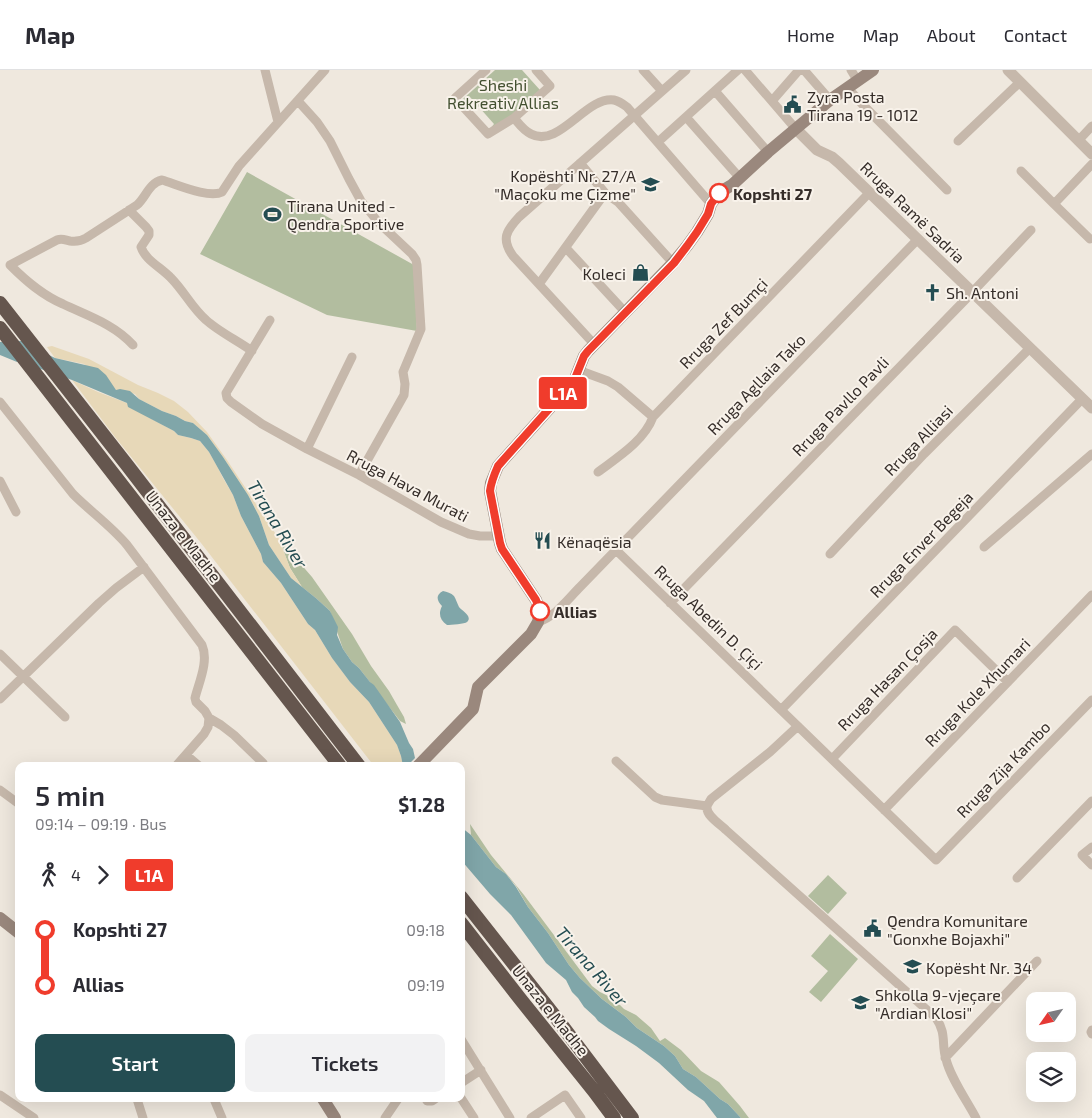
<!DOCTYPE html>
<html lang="en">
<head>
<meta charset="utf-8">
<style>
	:root { --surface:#fff; --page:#f2f2f3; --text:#2b2b33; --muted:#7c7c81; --line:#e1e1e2; --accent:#244d52 }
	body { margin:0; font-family:"Exo 2",sans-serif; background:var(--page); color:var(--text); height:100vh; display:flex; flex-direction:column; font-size:19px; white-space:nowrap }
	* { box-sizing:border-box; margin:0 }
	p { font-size:16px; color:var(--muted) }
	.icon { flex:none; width:28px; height:28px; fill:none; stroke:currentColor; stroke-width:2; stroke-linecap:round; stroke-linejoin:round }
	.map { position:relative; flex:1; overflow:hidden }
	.sheet { position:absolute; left:15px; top:692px; width:450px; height:340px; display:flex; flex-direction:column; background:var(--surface); border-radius:10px; box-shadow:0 5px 20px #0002 }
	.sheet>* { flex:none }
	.badge { padding:0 10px; border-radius:4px; font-size:18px; line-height:32px }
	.needle { width:32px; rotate:236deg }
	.buttons { position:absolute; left:1026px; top:922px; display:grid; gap:10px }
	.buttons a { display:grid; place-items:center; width:50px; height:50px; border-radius:10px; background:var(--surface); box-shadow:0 5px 20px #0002; font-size:25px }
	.map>.badge { position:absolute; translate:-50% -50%; box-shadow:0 0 0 2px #fff }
	.legs { display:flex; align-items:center; gap:8px; height:55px; padding:0 20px; font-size:16px }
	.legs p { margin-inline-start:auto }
	.headline { display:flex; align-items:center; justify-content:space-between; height:85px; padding:0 20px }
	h1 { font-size:28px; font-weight:600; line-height:38px }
	.action { display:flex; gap:10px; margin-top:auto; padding:10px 20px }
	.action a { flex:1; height:58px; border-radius:10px; background:var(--accent); color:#fff; font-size:20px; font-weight:600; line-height:58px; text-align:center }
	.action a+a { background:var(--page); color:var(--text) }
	ul { padding:0 20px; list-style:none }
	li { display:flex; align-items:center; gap:18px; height:55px; font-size:19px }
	li i { display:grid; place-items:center; width:8px; height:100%; margin:0 6px; background:currentColor }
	li i::after { content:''; width:12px; height:12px; margin:-6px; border:4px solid; border-radius:50%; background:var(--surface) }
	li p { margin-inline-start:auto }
	li:first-child i { background:linear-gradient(#0000 50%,currentColor 0) }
	li:last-child i { background:linear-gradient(currentColor 50%,#0000 0) }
	header { display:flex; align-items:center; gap:30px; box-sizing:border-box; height:70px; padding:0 25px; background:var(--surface); border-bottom:1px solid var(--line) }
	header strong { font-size:24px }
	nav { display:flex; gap:28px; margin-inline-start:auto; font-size:18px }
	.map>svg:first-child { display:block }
	.green { fill:#b2bd9f }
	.sand { fill:#e7d8b8 }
	.water { fill:#80a6a9 }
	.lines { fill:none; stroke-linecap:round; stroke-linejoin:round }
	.minor { stroke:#c6b8ab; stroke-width:9 }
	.tertiary { stroke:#c6b8ab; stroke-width:11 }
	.secondary { stroke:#9a887d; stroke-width:12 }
	.trunk { stroke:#65564e; stroke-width:14 }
	.line-1-casing { stroke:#fff; stroke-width:11 }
	.line-1 { stroke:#f03c2c; stroke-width:8 }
	.stop-1-dot { fill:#fff; stroke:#f03c2c; stroke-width:2.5 }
	.labels { text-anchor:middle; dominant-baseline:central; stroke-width:4; stroke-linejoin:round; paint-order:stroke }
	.park-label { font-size:16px; fill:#435030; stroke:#f8f2ea }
	.poi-label { font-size:16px; fill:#352d29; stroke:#f8f2ea; text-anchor:start }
	.stop-label { font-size:16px; font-weight:bold; fill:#352d29; stroke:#f8f2ea; text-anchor:start }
	.street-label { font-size:16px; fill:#352d29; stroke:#f8f2ea }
	.water-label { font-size:18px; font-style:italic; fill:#244d52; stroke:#f8f2ea }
</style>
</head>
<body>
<header>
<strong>Map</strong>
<nav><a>Home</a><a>Map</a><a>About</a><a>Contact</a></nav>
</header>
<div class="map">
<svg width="1092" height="1048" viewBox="0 0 1092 1048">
	<rect width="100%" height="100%" fill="#efe8de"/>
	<path class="green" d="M495,0H522L540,20L493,62L490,59L494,54L470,27L465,31L463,29Z
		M247,102L414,195L417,261L327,245L200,184Z
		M279,469L312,507L352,564L371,596L389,621L397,635L404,647L406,654L400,651L359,598L352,592L343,579L330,541L317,529L302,517L290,498Z
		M470,754L491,785L524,825L592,916L600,922L608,926L614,932L620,935L624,939L636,945L651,958L660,971L665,968L681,980L701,1001L719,1012L740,1036L749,1048H741L728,1034L720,1029L696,1007L683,999L675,986L664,976L637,958L626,947L602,929L580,908L569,895L548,863L528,837L516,816L506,804L496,797L471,765Z
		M828,805L847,823L828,844L808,826Z
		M830,864L858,889L821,932L809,922L828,901L811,886Z"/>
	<path class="sand" d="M52,276L89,289L138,315L158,323L174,331L188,342L207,362L227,390L279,469L290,498L302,517L291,508L269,475L259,446L248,425L223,387L207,365L193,353L185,351L176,346L162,341L139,329L135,324L116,320L84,294L55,288L47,277Z
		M72,310L98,322L127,333L148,347L174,361L178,365L191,368L200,371L209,382L217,396L223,408L233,425L241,446L261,484L263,492L281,513L308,554L315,560L332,588L350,612L369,632L397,675L401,686L403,696H374L201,473L115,367Z"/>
	<path class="water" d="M23,266L25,273L55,288L98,298L106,305L116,320L120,319L130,321L139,329L162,341L176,346L185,351L193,353L207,365L223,387L248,425L259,446L269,475L291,508L317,529L330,541L338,557L337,565L343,579L352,592L359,598L370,612L374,615L400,652L409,673L413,679L415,688L407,696H403L401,686L397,675L369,632L350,612L332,588L315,560L308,554L281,513L263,492L261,484L241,446L233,425L209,382L200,371L191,368L178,365L174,361L128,337L127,333L72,310L18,291L17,292L0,285V272L21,271Z
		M443,521C447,522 451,523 454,526C456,529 457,533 459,537C462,541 473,546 467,552C465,554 451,555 447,555C440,550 438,544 442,536C437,531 435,525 443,521Z
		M461,757L471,765L496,797L506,804L516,817L528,837L548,863L569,895L580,908L602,929L626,947L637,958L664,976L675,986L683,999L696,1007L720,1029L728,1034L741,1048H717L704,1031L688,1020L659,993L636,976L609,959L598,951L595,947L584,937L578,928L572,922L566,910L546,893L511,845L490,824L461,790Z"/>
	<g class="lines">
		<path class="minor" d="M265,0L278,52
			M486,0L455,28L488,64L514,48L550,16L536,0
			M643,0L662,21
			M745,0L795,58
			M804,0L830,30
			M851,0L857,10
			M847,17L863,35L947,120
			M715,21L768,82
			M298,31L317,52L330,71L349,109L361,131L379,153L412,184L416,190L417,195L421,259L403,302L405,314L404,325L359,405
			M772,31L799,0
			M686,47L739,107
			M514,48C519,54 524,61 531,64C559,79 586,26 614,30C619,31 623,34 627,37L711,134
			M958,71L1020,12
			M1078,71L1092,56
			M658,72L738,0
			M580,93L605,123L618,132L673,193
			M1021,101L1054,134L1092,94
			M1054,134L1090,169
			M129,140L146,157L149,161V165L141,177C145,190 162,198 171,208C184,221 192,238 206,250C218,261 238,271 252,281
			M566,178L626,243
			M539,214L605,123
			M270,250L226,323L227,328L231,332L262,354L307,379L359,405L441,452L469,464L480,466H499
			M594,274L513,186C501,169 506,161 519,147L686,0
			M133,275C114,254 88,246 63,234C42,225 26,211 10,195L57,170C62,168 65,170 70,171C76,172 81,171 86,168L137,135C146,127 149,113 162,110C176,114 209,129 222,122L239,96L325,0
			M578,300L608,311L618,317L653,347
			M0,332L73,424C91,442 111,456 127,475L202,575C209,591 199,612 195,628L196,632L205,641L209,648L221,655L234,665L263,693L261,696
			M307,379L352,287
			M598,402C618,387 644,371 653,347L870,122
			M0,411L16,442
			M984,477L1092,384
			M616,480L936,790L1092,630
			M830,484L924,384L1030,278
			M670,533L964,231L1031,160
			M538,552C555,547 568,529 580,517L918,169
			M0,584L65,647
			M0,629L99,533L116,518L144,497
			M781,640L1082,329
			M798,656L770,682L711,729C710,731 707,735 707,737C706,746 720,754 726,760L936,948C947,964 941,973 946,989C950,1007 967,1031 976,1048
			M186,685L199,696
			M832,689L955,560L1008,612
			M616,691L655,727L662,730L707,736
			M176,696L204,664L208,657L209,648
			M0,720L19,734
			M884,740L1092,525
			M1092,777L1082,785L1092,795
			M1017,808L1092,731
			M1092,960L1091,962L1092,964
			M461,969L510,1048
			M945,988L1037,891
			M461,1013L481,1000
			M0,1025L34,1048
			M461,1028L474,1048
			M137,1029L143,1048
			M214,1029L222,1048
			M426,1029L427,1031H432L435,1029
			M385,1048L398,1029
			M531,1048L565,1025L581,1048"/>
		<path class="tertiary" d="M1008,0L1092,84
			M795,58L817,80L832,87L839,93L1092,338"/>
		<path class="secondary" d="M418,696L473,639L478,617L531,564L538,552L540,541L536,530L502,479L500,473L490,421L491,413L498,396L574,311L584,286L588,281L673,193L687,176L697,162L708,144L711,134L720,122L732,115L768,82L830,30L873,0
			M0,848L19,863
			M323,1029L335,1048"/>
		<path class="trunk" d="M0,233L127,395L359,696
			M0,258L340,696
			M461,827L557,949L632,1048
			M461,853L521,930L594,1021L614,1048"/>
	</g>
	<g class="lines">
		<defs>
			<path id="line-1" d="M540,541L536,530L502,479L500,473L490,421C491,412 494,405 498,396L574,311L584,286L588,281L674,193L687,176L697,162L708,144L711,134L719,123"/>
		</defs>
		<use href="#line-1" class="line-1-casing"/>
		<use href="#line-1" class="line-1"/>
	</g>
	<defs>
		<symbol id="civic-bare" viewBox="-9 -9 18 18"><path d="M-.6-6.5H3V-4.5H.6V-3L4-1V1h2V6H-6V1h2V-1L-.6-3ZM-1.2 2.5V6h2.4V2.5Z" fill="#244d52" stroke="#f8f2ea" stroke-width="2.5" paint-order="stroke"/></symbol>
		<symbol id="school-bare" viewBox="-9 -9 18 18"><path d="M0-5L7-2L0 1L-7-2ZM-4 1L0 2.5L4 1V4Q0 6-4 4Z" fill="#244d52" stroke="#f8f2ea" stroke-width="2.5" paint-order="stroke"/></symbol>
		<symbol id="stadium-bare" viewBox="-9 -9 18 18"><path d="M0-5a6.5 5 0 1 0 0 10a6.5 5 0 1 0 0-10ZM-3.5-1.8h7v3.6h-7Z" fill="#244d52" stroke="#f8f2ea" stroke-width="2.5" paint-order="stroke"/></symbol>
		<symbol id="shop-bare" viewBox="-9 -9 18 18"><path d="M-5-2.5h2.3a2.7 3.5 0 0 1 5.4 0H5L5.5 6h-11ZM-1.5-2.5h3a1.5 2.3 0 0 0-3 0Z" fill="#244d52" stroke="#f8f2ea" stroke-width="2.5" paint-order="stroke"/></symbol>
		<symbol id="church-bare" viewBox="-9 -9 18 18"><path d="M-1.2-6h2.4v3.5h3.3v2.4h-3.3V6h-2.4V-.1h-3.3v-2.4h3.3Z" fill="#244d52" stroke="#f8f2ea" stroke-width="2.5" paint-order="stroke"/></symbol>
		<symbol id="restaurant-bare" viewBox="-9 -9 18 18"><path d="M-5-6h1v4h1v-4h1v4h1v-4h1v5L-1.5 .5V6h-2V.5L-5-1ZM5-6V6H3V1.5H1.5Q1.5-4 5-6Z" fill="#244d52" stroke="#f8f2ea" stroke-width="2.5" paint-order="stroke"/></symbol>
	</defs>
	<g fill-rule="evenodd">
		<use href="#civic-bare" x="780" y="22" width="25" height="25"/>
		<use href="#school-bare" x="638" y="102" width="25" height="25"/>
		<use href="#stadium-bare" x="260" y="132" width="25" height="25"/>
		<use href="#shop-bare" x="628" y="190" width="25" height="25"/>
		<use href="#church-bare" x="920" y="210" width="25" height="25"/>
		<use href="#restaurant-bare" x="530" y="458" width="25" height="25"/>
		<use href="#civic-bare" x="860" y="846" width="25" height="25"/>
		<use href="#school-bare" x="900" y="884" width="25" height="25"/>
		<use href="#school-bare" x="848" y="920" width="25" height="25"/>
	</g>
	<g class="stop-1-dot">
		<circle cx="719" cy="123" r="9"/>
		<circle cx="540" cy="541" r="9"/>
	</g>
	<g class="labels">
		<g class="park-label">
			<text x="503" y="14">Sheshi<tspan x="503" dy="18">Rekreativ Allias</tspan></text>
		</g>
		<g class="poi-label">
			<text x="807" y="26">Zyra Posta<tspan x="807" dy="18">Tirana 19 - 1012</tspan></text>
			<text x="636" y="105" text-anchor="end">Kopështi Nr. 27/A<tspan x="636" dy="18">"Maçoku me Çizme"</tspan></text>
			<text x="287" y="135">Tirana United -<tspan x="287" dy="18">Qendra Sportive</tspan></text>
			<text x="626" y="203" text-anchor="end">Koleci</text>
			<text x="946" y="222">Sh. Antoni</text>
			<text x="557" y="471">Kënaqësia</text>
			<text x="887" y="850">Qendra Komunitare<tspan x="887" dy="18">"Gonxhe Bojaxhi"</tspan></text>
			<text x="926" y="897">Kopësht Nr. 34</text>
			<text x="875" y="924">Shkolla 9-vjeçare<tspan x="875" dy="18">"Ardian Klosi"</tspan></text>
		</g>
		<g class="stop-label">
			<text x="733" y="123">Kopshti 27</text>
			<text x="554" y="541">Allias</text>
		</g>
		<g class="street-label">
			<text transform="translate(913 142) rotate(44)">Rruga Ramë Sadria</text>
			<text transform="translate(723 253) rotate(-46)">Rruga Zef Bumçi</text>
			<text transform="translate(756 314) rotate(-46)">Rruga Agllaia Tako</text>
			<text transform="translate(840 336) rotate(-46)">Rruga Pavllo Pavli</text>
			<text transform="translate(918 370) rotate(-46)">Rruga Alliasi</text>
			<text transform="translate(408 415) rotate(28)">Rruga Hava Murati</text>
			<text transform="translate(184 466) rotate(52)">Unaza e Madhe</text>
			<text transform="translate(921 474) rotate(-46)">Rruga Enver Begeja</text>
			<text transform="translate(709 547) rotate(44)">Rruga Abedin D. Çiçi</text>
			<text transform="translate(887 609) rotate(-46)">Rruga Hasan Çosja</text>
			<text transform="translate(977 622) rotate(-46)">Rruga Kole Xhumari</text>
			<text transform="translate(1003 699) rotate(-46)">Rruga Zija Kambo</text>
			<text transform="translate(551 940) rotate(51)">Unaza e Madhe</text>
		</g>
		<g class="water-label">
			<text transform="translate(278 454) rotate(59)">Tirana River</text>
			<text transform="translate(592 896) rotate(49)">Tirana River</text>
		</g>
	</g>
</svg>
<div class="buttons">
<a><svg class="needle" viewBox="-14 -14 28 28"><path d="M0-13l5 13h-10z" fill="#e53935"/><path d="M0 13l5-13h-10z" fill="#7c7c81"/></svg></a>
<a><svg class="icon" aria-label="layers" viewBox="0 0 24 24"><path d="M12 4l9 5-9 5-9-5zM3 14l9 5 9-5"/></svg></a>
</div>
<b class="badge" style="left:563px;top:323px;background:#f03c2c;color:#fff">L1A</b>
<section class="sheet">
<div class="headline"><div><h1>5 min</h1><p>09:14 – 09:19 · Bus</p></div><b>$1.28</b></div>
<div class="legs"><svg class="icon" aria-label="walk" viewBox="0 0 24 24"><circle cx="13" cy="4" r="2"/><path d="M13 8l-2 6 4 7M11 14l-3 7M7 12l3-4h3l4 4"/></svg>4<svg class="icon" aria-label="forward" viewBox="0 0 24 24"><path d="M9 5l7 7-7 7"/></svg><b class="badge" style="background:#f03c2c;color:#fff">L1A</b></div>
<ul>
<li><i style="color:#f03c2c"></i><b>Kopshti 27</b><p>09:18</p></li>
<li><i style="color:#f03c2c"></i><b>Allias</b><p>09:19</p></li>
</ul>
<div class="action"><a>Start</a><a>Tickets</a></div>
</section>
</div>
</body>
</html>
